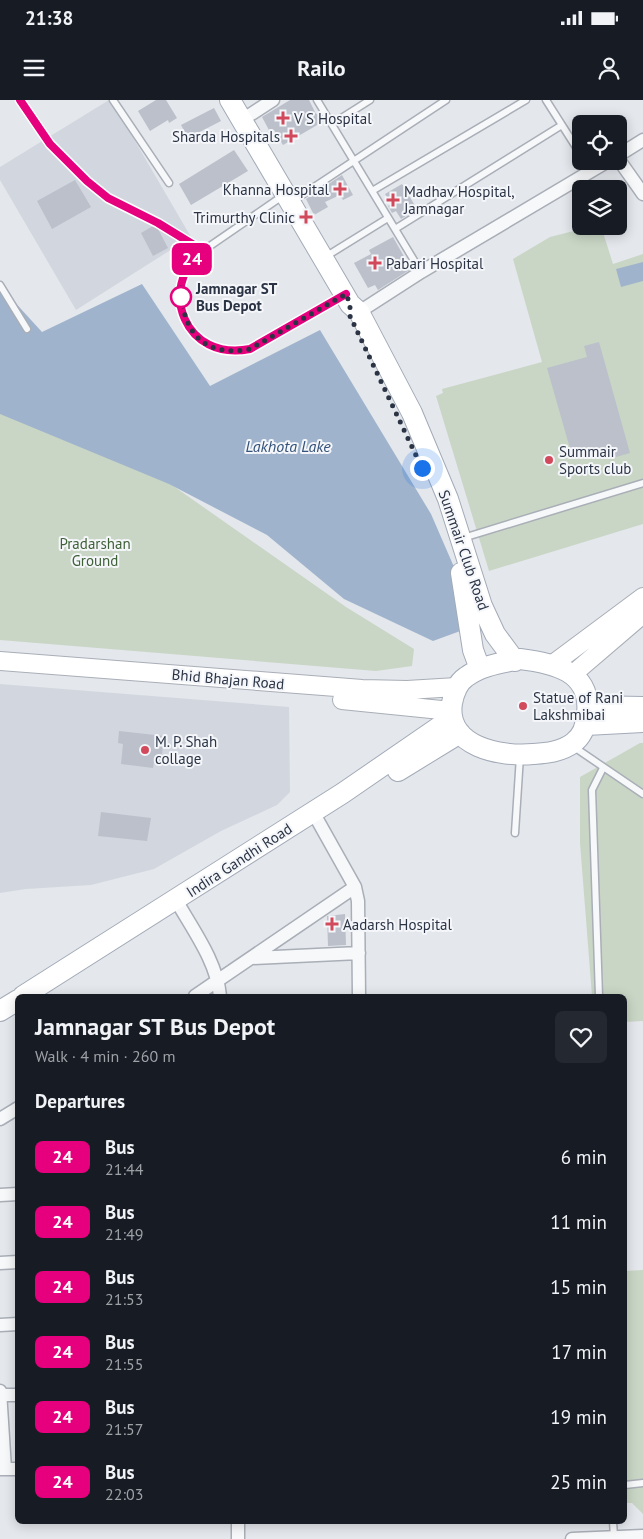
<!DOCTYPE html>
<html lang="en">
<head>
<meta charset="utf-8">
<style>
	:root { --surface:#171b24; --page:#242831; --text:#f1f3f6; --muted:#9ea1a6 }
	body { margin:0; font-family:"PT Sans",sans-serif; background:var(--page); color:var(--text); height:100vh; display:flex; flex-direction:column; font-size:19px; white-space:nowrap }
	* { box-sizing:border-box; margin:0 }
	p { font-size:16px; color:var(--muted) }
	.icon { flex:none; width:28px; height:28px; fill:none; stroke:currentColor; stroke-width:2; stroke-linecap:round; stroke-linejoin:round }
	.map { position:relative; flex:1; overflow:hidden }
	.sheet { position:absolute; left:15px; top:894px; width:612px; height:530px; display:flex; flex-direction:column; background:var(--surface); border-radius:8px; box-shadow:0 2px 12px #0003 }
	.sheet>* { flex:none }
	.badge { padding:0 10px; border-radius:8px; font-size:18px; line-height:32px }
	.buttons { position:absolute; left:572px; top:15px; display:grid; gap:10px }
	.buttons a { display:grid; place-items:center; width:55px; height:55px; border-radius:8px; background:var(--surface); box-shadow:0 2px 12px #0003; font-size:25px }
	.you { position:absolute; width:25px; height:25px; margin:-12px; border:4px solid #fff; border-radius:50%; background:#1a73e8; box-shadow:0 0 0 8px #1a73e833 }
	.map>.badge { position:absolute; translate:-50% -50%; box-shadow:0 0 0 2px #fff }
	h2 { padding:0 20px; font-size:19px; line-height:45px }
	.round { display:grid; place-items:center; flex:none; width:52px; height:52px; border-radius:8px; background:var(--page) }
	.headline { display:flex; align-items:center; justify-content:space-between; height:85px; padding:0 20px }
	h1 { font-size:24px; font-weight:600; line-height:38px }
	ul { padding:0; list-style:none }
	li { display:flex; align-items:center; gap:15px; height:65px; padding:0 20px }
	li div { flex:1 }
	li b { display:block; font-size:19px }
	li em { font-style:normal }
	li .badge { min-width:55px; font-weight:700; text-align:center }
	.status { display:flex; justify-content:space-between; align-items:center; height:35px; padding:0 25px; background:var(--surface); direction:ltr }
	.status svg { height:14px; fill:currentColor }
	header { display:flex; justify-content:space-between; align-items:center; height:65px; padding:0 20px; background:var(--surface); font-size:22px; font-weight:600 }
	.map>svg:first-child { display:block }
	.built { fill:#d2d6de }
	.green { fill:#c9d6c5 }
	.water { fill:#9fb4cc }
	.building { fill:#bbc0ca }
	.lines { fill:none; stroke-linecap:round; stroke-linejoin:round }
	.service-casing { stroke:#a9aeb7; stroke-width:9 }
	.minor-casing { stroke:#a9aeb7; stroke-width:15 }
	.secondary-casing { stroke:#a9aeb7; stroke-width:20 }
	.primary-casing { stroke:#a3abb8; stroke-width:22 }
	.service { stroke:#f7f8fa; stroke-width:6 }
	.minor { stroke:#f7f8fa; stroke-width:12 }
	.secondary { stroke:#fff; stroke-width:18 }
	.primary { stroke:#fff; stroke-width:20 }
	.line-casing { stroke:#fff; stroke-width:11 }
	.line { stroke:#e6007e; stroke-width:8 }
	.walk { stroke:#2b3445; stroke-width:5; stroke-dasharray:0 9 }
	.poi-dot { fill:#d1495b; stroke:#f4f6f9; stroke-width:2 }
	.stop-dot { fill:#fff; stroke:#e6007e; stroke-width:2.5 }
	.labels { text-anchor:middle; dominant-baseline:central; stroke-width:4; stroke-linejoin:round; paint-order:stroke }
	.poi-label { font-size:15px; fill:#2b3445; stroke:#f4f6f9; text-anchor:start }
	.stop-label { font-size:15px; font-weight:bold; fill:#2b3445; stroke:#f4f6f9; text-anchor:start }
	.park-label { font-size:15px; fill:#3f6138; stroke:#f4f6f9 }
	.street-label { font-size:15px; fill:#2b3445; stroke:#f4f6f9 }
	.water-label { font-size:16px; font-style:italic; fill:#34527a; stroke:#f4f6f9 }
</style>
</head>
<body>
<div class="status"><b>21:38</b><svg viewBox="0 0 49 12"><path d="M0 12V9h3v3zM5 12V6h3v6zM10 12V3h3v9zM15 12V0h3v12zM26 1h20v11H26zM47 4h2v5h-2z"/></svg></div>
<header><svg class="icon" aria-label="menu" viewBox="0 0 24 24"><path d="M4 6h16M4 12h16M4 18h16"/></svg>Railo<svg class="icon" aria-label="person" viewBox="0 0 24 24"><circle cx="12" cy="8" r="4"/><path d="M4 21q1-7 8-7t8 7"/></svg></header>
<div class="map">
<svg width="643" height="1439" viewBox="0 0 643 1439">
	<rect width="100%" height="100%" fill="#e4e7ec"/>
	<path class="built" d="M109,0H111L191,137L76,210L0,80V67Z
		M0,584L289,607L290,692L277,705L221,731L154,769L91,785L26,789L0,793Z"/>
	<path class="green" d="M593,126H601L613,164L643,154V424L489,471L436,296L443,293L442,289L542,262L513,159L550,137Z
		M0,312L169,383L346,507L414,549L412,566L376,571L0,540Z
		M640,643H643V921L625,922V896H592L580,743V677Z
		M643,1170V1414L632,1403H625V1171Z"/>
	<path class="water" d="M643,162V181L621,187L616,169Z
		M142,184L210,286L320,230L431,414L464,490L463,530L433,541L344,499L267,435L169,384L0,314V186L42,232Z"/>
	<path class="building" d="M156,0H166L177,18L169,23L168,20L150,31L138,11Z
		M290,0H309L316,14L319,13L324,21L283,45L274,30L270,32L262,17Z
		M214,8L221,21L188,38L181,25Z
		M234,50L248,71L191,105L179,84Z
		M342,75L353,95L343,100L340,95L325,102L328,107L314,115L306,99Z
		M75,80L91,107L52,129L37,101Z
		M402,84L417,109L401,119L396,111L392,113L388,106L391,104L385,94Z
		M153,126L158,129L168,148L153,156L141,133Z
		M393,137L411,169L378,190L375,185L368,188L354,163L371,154L369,150Z
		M599,242L630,353L616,357L613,348L573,359L547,268L587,257L584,246Z
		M119,631L164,636L161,663L154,662L153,668L121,664L123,644L118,643Z
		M101,712L151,718L147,741L98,736Z
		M345,814L346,845L328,846L327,816Z"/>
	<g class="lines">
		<defs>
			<path id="service" d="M20,0L50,44L87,81L109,98L158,123L202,149
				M113,0L169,83
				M317,0L421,172
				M546,0L581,55
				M332,24L370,0
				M585,61L591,71
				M372,91L526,0
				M284,95L191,159C162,206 193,260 250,249L343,196
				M293,101L446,0
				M395,129L562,25
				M325,157L388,118
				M0,185L27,229
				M463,438L643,383
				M574,647L643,694
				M515,733L520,656
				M599,896L592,690L603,668
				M625,1385L643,1383
				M613,1421L614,1437"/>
			<path id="minor" d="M242,20L273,0
				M619,55L643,40
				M619,60L643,94
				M359,212L421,172L608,61
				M318,721L355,787L358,801L359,896
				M176,800C193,830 217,862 220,896
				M252,858L359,853
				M195,896L355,787
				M0,1019L18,1008
				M0,1095L18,1094
				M0,1163L18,1162
				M0,1225L18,1224
				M0,1291L5,1369
				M0,1295H18
				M0,1369H18
				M238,1421V1439
				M572,1439L643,1436"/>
			<path id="secondary" d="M0,561L362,589L407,590L457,587
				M553,564L643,497
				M573,574L643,514
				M342,600L451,611"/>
			<path id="primary" d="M230,0L350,204L359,212L412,313L448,399L482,506L495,534L515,561
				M461,473L473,550L480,569
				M520,559C553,563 592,571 587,614C586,626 583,636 573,643C561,652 546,653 533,654C501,657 445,647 452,603C454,593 457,583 466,577C482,565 502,563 520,559Z
				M588,606L643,607
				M586,625L643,622
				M398,671L460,633
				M23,896L343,693L452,618
				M0,911L18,900"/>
		</defs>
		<use href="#service" class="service-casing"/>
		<use href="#minor" class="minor-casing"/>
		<use href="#secondary" class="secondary-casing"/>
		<use href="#primary" class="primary-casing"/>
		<use href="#service" class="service"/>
		<use href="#minor" class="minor"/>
		<use href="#secondary" class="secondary"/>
		<use href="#primary" class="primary"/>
	</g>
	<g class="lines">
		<defs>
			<path id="line" d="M20,0L50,44L87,81L108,98L158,123L202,150C157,189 185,262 250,249L346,194"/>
		</defs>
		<use href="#line" class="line-casing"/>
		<use href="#line" class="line"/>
		<path class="walk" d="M181,197V188C182,232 204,258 250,249L346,194L350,204V216L422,368"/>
	</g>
	<g class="poi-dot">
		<path d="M280.5 10.5h5v5h5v5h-5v5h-5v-5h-5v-5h5z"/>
		<path d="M288.5 28.5h5v5h5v5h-5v5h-5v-5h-5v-5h5z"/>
		<path d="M337.5 81.5h5v5h5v5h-5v5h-5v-5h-5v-5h5z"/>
		<path d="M390.5 92.5h5v5h5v5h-5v5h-5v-5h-5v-5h5z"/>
		<path d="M303.5 109.5h5v5h5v5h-5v5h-5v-5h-5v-5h5z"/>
		<path d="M372.5 155.5h5v5h5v5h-5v5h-5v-5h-5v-5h5z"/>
		<circle cx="549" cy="360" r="5"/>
		<circle cx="523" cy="606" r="5"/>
		<circle cx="145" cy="650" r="5"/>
		<path d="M329.5 816.5h5v5h5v5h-5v5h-5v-5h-5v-5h5z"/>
	</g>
	<circle class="stop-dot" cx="181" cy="197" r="10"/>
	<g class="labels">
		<g class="poi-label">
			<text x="294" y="18">V S Hospital</text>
			<text x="280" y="36" text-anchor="end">Sharda Hospitals</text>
			<text x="329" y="89" text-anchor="end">Khanna Hospital</text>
			<text x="404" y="91">Madhav Hospital,<tspan x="404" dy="17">Jamnagar</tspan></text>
			<text x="295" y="117" text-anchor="end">Trimurthy Clinic</text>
			<text x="386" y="163">Pabari Hospital</text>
			<text x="559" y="351">Summair<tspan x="559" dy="17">Sports club</tspan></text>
			<text x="533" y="597">Statue of Rani<tspan x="533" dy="17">Lakshmibai</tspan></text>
			<text x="155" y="641">M. P. Shah<tspan x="155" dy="17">collage</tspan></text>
			<text x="343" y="824">Aadarsh Hospital</text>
		</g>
		<g class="stop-label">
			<text x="196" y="188">Jamnagar ST<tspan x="196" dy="17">Bus Depot</tspan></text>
		</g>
		<g class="park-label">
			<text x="95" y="443">Pradarshan<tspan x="95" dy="17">Ground</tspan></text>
		</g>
		<g class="street-label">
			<text transform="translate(464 450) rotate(71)">Summair Club Road</text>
			<text transform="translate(228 579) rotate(5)">Bhid Bhajan Road</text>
			<text transform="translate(239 760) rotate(-33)">Indira Gandhi Road</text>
		</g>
		<g class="water-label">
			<text x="288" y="346">Lakhota Lake</text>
		</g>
	</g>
</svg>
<div class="buttons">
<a><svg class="icon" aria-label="locate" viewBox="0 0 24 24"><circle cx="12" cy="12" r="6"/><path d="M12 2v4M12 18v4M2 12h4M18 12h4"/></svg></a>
<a><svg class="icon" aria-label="layers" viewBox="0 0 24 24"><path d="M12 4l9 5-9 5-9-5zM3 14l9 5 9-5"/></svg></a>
</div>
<div class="you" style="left:422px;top:368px"></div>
<b class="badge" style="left:192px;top:159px;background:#e6007e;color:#fff">24</b>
<section class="sheet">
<div class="headline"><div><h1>Jamnagar ST Bus Depot</h1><p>Walk · 4 min · 260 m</p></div><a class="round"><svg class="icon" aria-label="heart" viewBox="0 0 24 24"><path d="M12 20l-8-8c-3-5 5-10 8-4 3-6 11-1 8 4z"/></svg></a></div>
<h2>Departures</h2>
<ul>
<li><span class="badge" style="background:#e6007e;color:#fff">24</span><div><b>Bus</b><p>21:44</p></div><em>6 min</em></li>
<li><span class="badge" style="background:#e6007e;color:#fff">24</span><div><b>Bus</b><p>21:49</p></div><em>11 min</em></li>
<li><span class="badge" style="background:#e6007e;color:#fff">24</span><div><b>Bus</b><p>21:53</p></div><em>15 min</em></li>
<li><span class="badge" style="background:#e6007e;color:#fff">24</span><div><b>Bus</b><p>21:55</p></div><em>17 min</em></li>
<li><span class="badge" style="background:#e6007e;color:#fff">24</span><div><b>Bus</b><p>21:57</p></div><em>19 min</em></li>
<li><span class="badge" style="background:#e6007e;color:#fff">24</span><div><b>Bus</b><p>22:03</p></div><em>25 min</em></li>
</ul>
</section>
</div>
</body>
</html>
